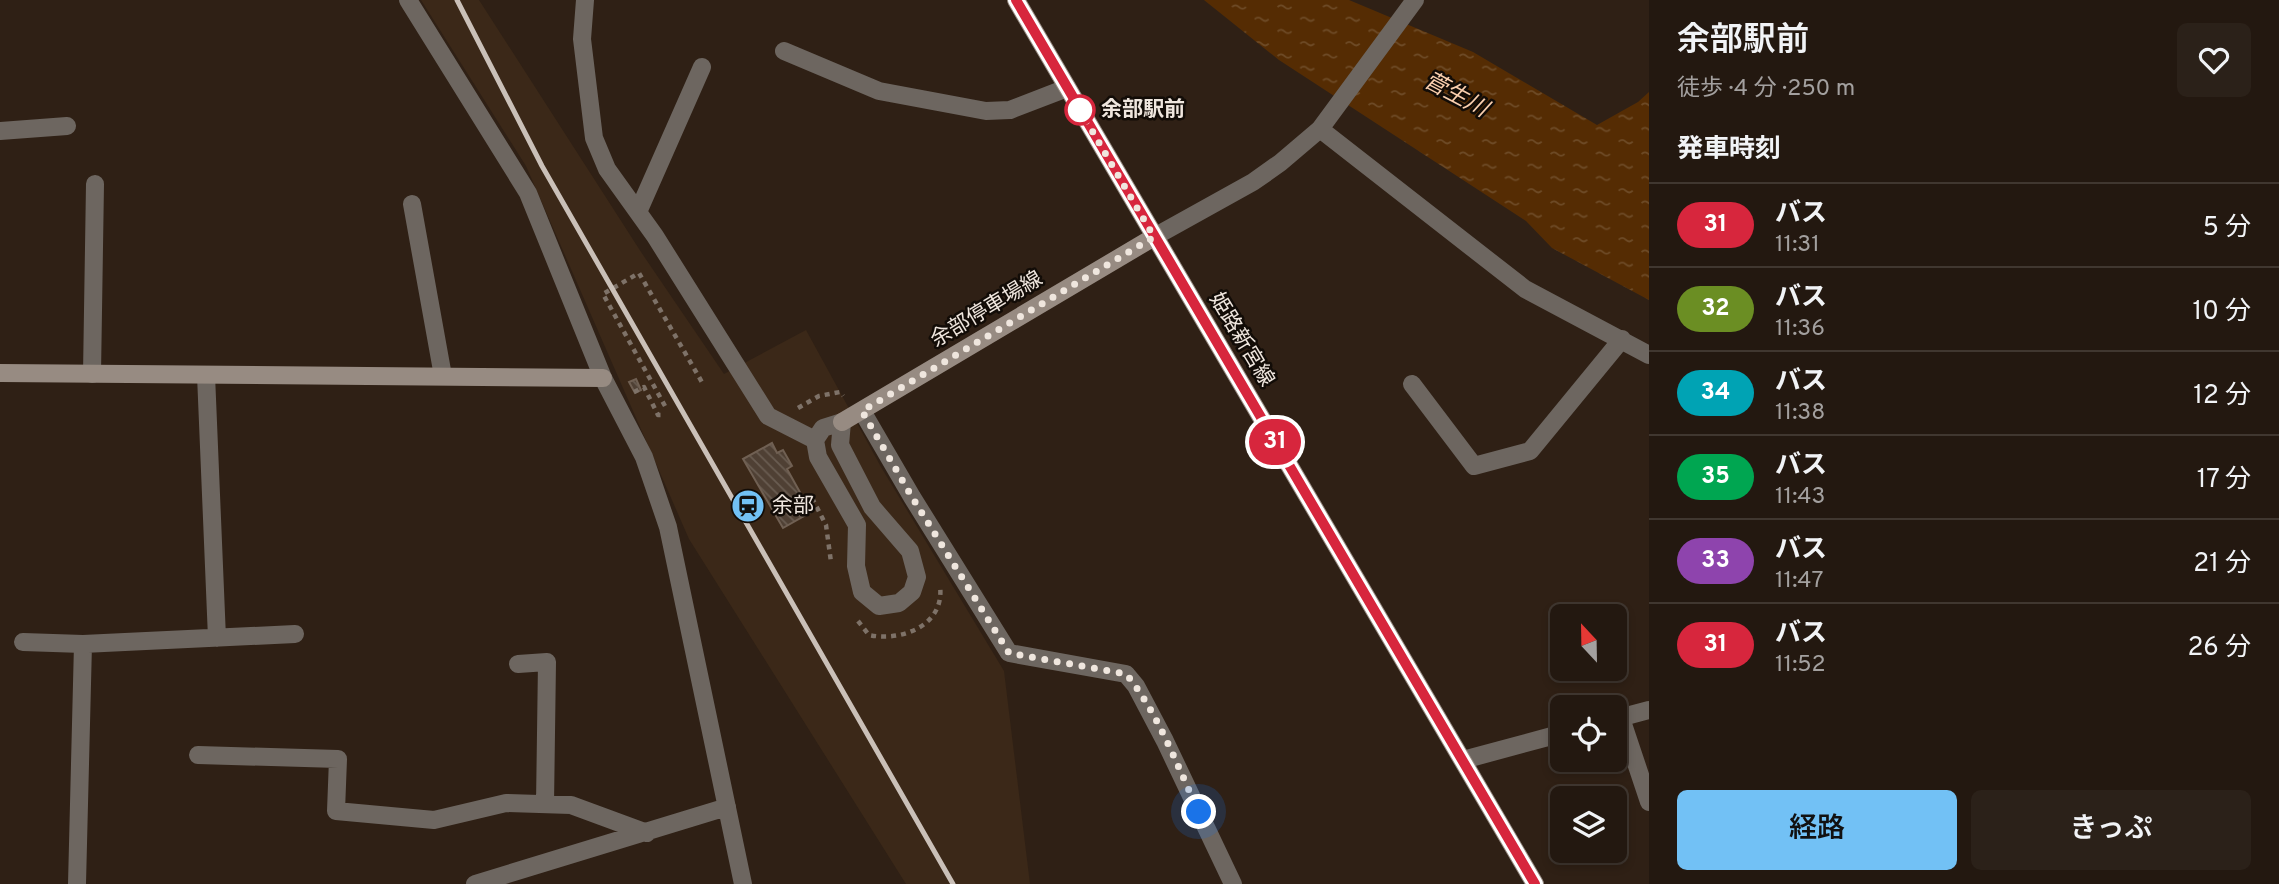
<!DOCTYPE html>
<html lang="ja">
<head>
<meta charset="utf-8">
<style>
	:root { --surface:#231810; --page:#2b2119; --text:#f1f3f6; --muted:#a3a09f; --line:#403730; --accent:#72c1f5 }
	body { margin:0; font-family:Overpass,"Noto Sans JP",sans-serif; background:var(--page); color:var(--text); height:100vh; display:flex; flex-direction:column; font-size:26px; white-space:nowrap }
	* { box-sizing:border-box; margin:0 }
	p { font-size:23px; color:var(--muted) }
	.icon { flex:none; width:38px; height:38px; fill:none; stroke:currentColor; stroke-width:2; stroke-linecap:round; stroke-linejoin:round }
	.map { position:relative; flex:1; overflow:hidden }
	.details { display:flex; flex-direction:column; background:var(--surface); width:630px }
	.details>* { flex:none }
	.badge { padding:0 14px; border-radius:23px; font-size:24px; line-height:46px }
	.needle { width:46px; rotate:338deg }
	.fabs { position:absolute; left:1550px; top:604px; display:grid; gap:14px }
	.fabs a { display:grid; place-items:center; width:77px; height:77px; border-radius:10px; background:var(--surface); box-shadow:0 4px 10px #0003,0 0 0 2px var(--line); font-size:35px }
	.you { position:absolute; width:35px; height:35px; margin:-18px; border:5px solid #fff; border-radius:50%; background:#1a73e8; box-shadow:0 0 0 10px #1a73e833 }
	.map>.badge { position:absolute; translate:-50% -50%; box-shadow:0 0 0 4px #fff }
	h2 { padding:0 28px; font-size:26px; line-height:63px }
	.round { display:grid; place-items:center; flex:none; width:74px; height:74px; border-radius:10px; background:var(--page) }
	.overview { display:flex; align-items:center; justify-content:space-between; height:119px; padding:0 28px }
	h1 { font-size:33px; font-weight:600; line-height:52px }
	.action { display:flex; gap:14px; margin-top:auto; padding:14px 28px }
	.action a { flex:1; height:80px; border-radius:10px; background:var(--accent); color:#111; font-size:28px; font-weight:600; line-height:80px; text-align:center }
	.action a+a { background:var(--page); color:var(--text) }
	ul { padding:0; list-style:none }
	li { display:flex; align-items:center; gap:21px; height:84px; padding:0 28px; border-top:2px solid var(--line) }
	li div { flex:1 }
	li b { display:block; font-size:26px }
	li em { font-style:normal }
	li .badge { min-width:77px; font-weight:700; text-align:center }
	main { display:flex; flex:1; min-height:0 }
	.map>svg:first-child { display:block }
	.built { fill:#3b2818 }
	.water { fill:url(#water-ripples) }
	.building { fill:url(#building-back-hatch); stroke:#706053; stroke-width:2 }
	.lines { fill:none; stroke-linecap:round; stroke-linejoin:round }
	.path { stroke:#7e7268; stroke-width:4.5; stroke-dasharray:5 5; stroke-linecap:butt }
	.street { stroke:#6d6660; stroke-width:18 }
	.secondary { stroke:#978b82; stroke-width:18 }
	.rail { stroke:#cac0b8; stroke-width:5 }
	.line-casing { stroke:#fff; stroke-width:16 }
	.line { stroke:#d7263d; stroke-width:10 }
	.walk { stroke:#efe6de; stroke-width:7; stroke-dasharray:0 12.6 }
	.stop-dot { fill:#fff; stroke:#d7263d; stroke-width:3.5 }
	.labels { text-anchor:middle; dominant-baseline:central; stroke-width:5; stroke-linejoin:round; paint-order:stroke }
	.stop-label { font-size:21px; font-weight:bold; fill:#efe6de; stroke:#120c07; text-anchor:start }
	.street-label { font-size:21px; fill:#efe6de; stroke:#120c07 }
	.poi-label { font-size:21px; fill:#efe6de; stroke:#120c07; text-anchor:start }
	.water-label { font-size:23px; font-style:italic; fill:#facfae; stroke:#120c07 }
</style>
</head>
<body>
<main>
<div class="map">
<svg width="1649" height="884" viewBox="0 0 1649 884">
	<defs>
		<pattern id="water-ripples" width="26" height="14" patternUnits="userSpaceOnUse" patternTransform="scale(1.75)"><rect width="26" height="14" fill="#552c03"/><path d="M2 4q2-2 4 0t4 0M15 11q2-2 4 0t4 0" fill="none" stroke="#6e4b27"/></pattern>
		<pattern id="building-back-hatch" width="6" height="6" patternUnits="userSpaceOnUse" patternTransform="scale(1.75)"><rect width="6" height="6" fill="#4f4034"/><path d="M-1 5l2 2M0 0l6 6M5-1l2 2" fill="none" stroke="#695c51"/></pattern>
	</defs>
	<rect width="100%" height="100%" fill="#2f2015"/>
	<path class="built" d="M421,0H479L641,252L724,374L806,330L881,467L1004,671L1030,884H906L689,539L526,166Z"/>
	<path class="water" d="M1204,0H1349L1473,52L1597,125L1638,102L1649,92V300L1552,248L1526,221L1279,60Z"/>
	<path class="building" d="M636,379L641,390L635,393L629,382Z
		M772,443L777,453L783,450L792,466L787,469L811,512L783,528L743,459Z"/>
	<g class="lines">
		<path class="path" d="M634,392L644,387L658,415H664
			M665,406L603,294L639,273L703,384
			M798,408L819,396L840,392L843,396
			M812,498L826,525L831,562
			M858,621L869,635C902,642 945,625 940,586"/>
		<path class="street" d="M408,0L528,193L603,378L644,457L668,527L743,884
			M585,0L582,39L594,138L607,169L655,236L768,416L815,440
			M784,51L879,91L986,111L1010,110L1067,88
			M1320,129L1525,289L1649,355
			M0,131L67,126
			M412,204L443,376
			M638,212L702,67
			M1154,237L1253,182L1280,163L1320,129L1415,0
			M92,374L95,184
			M206,375L217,638
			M1412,384L1474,466L1530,451L1622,339
			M862,411L912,497L1009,653L1126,674L1136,686L1165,741L1233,884
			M842,422L840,445L872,507L910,551L917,577L912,592L899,603L879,606L862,592L856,566L857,525L818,457L815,440L823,428Z
			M23,642L83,644
			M518,664L547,662L545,804
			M1621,718L1649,802
			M1615,719L1649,710
			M198,755L338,759L336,811L434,820L506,803L571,805L647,833
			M1463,760L1563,733
			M77,884L83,644L295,634
			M475,884L727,807"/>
		<path class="secondary" d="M1016,0L1535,884
			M0,373L603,378
			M842,422L1154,237"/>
		<path class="rail" d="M457,0L542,166L953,884"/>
	</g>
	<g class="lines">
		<defs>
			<path id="line" d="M1016,0L1535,884"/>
		</defs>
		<use href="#line" class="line-casing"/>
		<use href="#line" class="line"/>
		<path class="walk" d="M1080,110L1154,237L862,411L912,497L1009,653L1126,674C1158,712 1178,768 1199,812"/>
	</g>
	<defs>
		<symbol id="station-disc" viewBox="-11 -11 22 22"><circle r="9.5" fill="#72c1f5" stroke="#120c07"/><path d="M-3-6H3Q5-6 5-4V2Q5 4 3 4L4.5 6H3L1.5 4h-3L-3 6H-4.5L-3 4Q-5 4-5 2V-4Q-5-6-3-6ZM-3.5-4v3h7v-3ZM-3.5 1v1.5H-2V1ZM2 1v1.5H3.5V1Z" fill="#111"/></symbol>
	</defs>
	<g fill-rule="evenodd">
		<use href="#station-disc" x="729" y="487" width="38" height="38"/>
	</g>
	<circle class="stop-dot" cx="1080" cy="110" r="14"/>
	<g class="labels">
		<g class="stop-label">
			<text x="1101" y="110">余部駅前</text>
		</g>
		<g class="street-label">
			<text transform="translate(987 310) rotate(-31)">余部停車場線</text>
			<text transform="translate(1241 340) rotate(59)">姫路新宮線</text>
		</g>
		<g class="poi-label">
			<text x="772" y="506">余部</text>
		</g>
		<g class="water-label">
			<text transform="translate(1455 96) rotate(28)">菅生川</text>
		</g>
	</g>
</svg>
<div class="fabs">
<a><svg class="needle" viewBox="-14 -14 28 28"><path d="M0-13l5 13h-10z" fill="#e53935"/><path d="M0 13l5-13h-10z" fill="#a3a09f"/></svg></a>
<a><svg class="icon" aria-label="locate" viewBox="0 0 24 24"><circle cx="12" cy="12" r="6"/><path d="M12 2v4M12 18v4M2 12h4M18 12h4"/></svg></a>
<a><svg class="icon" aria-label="layers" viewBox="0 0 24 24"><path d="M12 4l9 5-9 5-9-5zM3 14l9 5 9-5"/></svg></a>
</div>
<div class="you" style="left:1199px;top:812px"></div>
<b class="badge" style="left:1275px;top:442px;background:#d7263d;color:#fff">31</b>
</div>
<section class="details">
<div class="overview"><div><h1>余部駅前</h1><p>徒歩 · 4 分 · 250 m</p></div><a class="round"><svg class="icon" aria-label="heart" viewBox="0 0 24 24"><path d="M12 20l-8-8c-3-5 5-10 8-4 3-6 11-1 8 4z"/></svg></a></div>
<h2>発車時刻</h2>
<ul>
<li><span class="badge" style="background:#d7263d;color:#fff">31</span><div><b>バス</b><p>11:31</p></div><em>5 分</em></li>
<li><span class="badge" style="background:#6b8e23;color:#fff">32</span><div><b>バス</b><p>11:36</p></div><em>10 分</em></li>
<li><span class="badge" style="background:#00a3b4;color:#fff">34</span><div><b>バス</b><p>11:38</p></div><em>12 分</em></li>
<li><span class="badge" style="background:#00a651;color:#fff">35</span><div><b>バス</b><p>11:43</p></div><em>17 分</em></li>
<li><span class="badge" style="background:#8e44ad;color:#fff">33</span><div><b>バス</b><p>11:47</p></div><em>21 分</em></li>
<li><span class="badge" style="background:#d7263d;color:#fff">31</span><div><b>バス</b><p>11:52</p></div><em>26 分</em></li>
</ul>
<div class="action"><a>経路</a><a>きっぷ</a></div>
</section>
</main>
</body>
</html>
